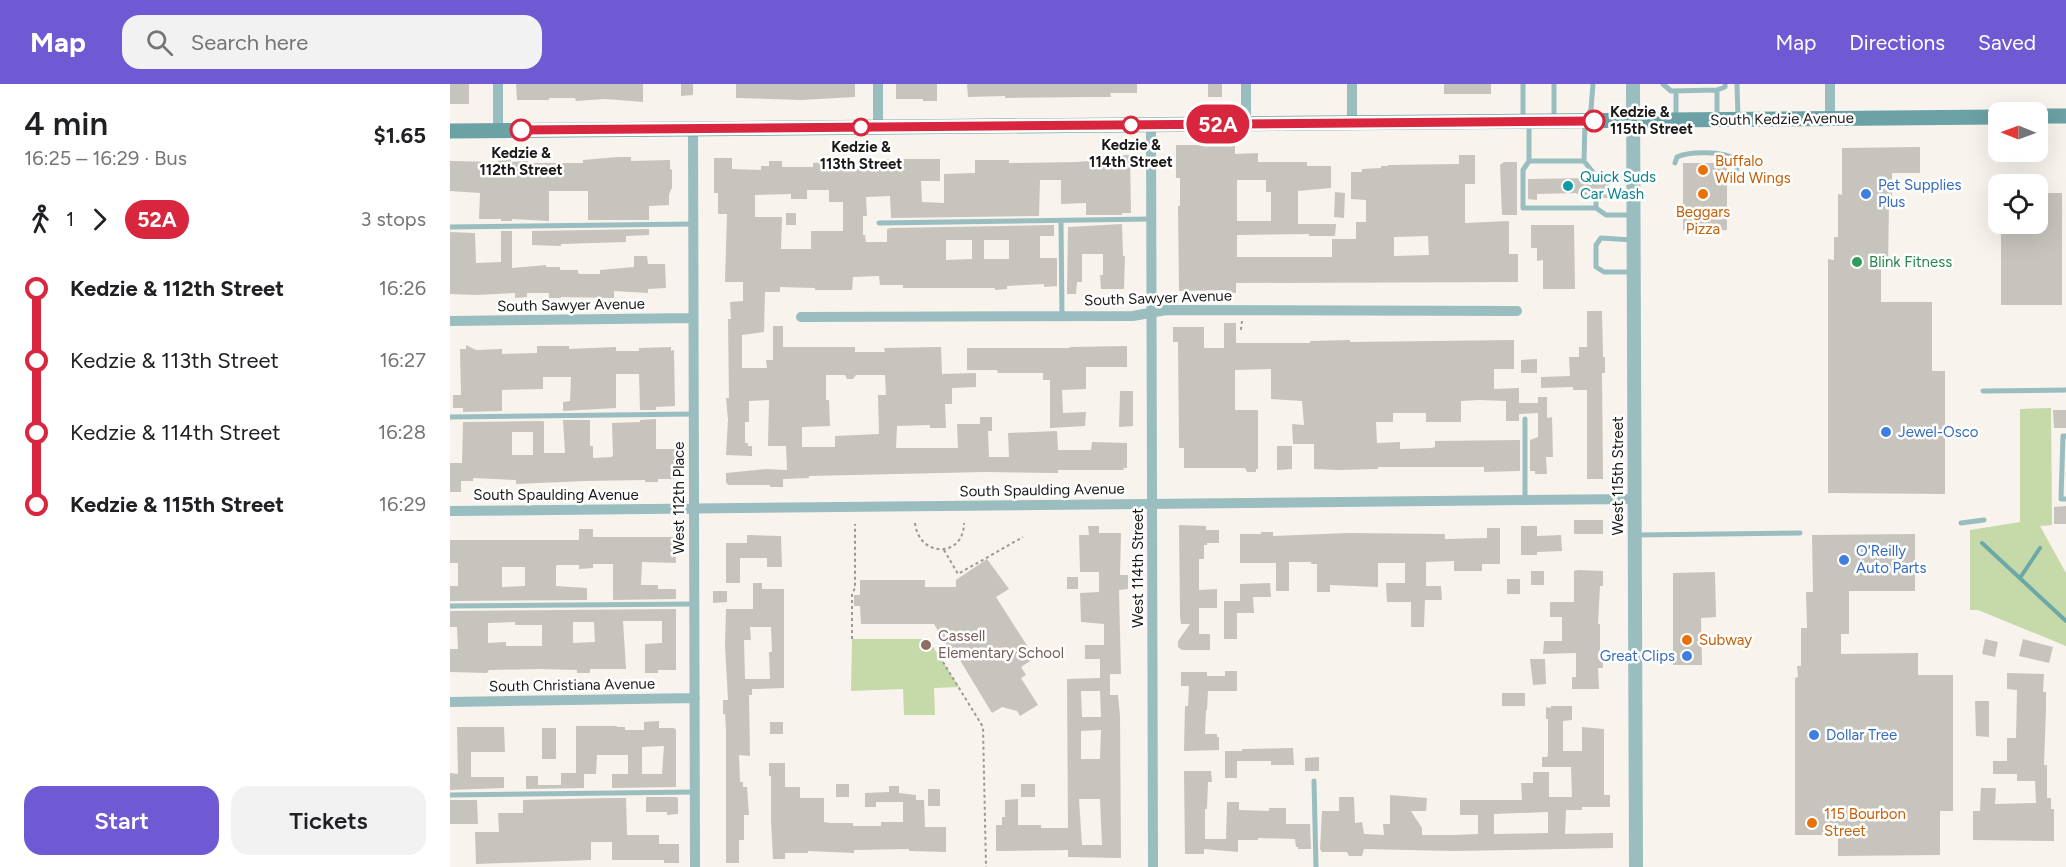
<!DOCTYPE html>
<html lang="en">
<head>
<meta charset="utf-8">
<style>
	:root { --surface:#fff; --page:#f2f2f2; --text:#202124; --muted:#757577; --accent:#705ad4 }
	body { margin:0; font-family:Figtree,sans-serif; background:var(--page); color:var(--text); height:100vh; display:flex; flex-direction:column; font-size:22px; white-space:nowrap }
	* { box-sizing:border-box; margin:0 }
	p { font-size:20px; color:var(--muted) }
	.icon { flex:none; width:33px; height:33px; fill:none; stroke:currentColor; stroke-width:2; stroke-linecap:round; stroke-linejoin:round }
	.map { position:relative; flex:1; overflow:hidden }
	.side { display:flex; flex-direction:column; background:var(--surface); width:450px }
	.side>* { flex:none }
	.badge { padding:0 12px; border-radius:20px; font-size:21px; line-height:39px }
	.needle { width:39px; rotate:271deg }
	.buttons { position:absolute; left:1538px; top:18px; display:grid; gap:12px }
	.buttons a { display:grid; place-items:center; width:60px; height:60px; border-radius:12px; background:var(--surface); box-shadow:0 6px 24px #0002; font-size:30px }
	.map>.badge { position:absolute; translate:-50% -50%; box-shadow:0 0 0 3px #fff }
	.legs { display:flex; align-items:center; gap:9px; height:66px; padding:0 24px; font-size:20px }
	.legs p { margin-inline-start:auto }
	.summary { display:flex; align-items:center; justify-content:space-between; height:102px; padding:0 24px }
	h1 { font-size:33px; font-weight:600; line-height:45px }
	.cta { display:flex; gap:12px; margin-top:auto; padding:12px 24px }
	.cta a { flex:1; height:69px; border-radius:18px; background:var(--accent); color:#fff; font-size:24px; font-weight:600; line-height:69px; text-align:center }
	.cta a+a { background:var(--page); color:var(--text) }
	ul { padding:0 24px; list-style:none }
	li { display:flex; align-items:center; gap:21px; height:72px; font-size:22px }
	li i { display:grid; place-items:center; width:9px; height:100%; margin:0 8px; background:currentColor }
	li i::after { content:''; width:15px; height:15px; margin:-8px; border:4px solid; border-radius:50%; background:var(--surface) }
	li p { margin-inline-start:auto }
	li:first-child i { background:linear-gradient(#0000 50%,currentColor 0) }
	li:last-child i { background:linear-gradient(currentColor 50%,#0000 0) }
	header { display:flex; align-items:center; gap:36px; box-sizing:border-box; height:84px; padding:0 30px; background:var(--accent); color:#fff }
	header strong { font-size:28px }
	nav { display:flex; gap:33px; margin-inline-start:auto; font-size:21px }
	.search { width:420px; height:54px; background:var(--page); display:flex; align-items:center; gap:15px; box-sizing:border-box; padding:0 21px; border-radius:18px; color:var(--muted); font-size:22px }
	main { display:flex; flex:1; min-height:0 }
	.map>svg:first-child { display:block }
	.green { fill:#c5d9a9 }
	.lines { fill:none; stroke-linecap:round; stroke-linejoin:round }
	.stream { stroke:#6ba9a9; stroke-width:4 }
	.building { fill:#c7c3bd; fill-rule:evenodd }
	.path { stroke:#9c9994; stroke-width:2; stroke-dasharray:3 3; stroke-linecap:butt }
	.service { stroke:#9abdbf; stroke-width:5 }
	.minor { stroke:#9abdbf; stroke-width:10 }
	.tertiary { stroke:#9abdbf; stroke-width:14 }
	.secondary { stroke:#6ba2a5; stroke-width:15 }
	.line-1-casing { stroke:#fff; stroke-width:14 }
	.line-1 { stroke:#d7263d; stroke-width:9 }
	.stop-1-dot { fill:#fff; stroke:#d7263d; stroke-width:3 }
	.food-dot { fill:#e8710a; stroke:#fff; stroke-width:2 }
	.culture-dot { fill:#0f9aa8; stroke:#fff; stroke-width:2 }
	.shop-dot { fill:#3f7fe0; stroke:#fff; stroke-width:2 }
	.leisure-dot { fill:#2e9e5b; stroke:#fff; stroke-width:2 }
	.education-dot { fill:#8d6e63; stroke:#fff; stroke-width:2 }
	.labels { text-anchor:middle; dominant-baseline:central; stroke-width:5; stroke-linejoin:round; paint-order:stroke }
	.stop-label { font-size:15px; font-weight:bold; fill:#1c1a18; stroke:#fff }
	.street-label { font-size:15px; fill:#1c1a18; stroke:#fff }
	.food-label { font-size:15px; fill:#c56008; stroke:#fff; text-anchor:start }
	.culture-label { font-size:15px; fill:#0d838f; stroke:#fff; text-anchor:start }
	.shop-label { font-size:15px; fill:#366cbe; stroke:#fff; text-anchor:start }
	.leisure-label { font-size:15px; fill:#27864d; stroke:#fff; text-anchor:start }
	.education-label { font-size:15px; fill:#785e54; stroke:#fff; text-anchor:start }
</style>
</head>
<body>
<header>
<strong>Map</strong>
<div class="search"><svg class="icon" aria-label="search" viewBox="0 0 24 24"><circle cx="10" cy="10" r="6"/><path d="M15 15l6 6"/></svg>Search here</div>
<nav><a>Map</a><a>Directions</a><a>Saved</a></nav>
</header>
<main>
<section class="side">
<div class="summary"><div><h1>4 min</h1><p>16:25 – 16:29 · Bus</p></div><b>$1.65</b></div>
<div class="legs"><svg class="icon" aria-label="walk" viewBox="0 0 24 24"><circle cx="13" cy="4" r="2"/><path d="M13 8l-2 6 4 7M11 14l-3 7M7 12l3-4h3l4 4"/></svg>1<svg class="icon" aria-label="forward" viewBox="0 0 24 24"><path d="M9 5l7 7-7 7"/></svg><b class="badge" style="background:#d7263d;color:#fff">52A</b><p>3 stops</p></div>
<ul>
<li><i style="color:#d7263d"></i><b>Kedzie &amp; 112th Street</b><p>16:26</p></li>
<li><i style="color:#d7263d"></i><span>Kedzie &amp; 113th Street</span><p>16:27</p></li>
<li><i style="color:#d7263d"></i><span>Kedzie &amp; 114th Street</span><p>16:28</p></li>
<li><i style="color:#d7263d"></i><b>Kedzie &amp; 115th Street</b><p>16:29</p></li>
</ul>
<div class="cta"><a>Start</a><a>Tickets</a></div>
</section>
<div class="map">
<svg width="1616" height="783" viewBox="0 0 1616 783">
	<rect width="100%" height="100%" fill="#f8f4ed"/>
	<path class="green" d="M1601,324L1602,441L1590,442L1616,489V562L1528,526H1520V446L1570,438V325Z
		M402,555H478L509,603L484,604L485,631H454L453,605L401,607Z"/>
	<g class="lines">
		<path class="stream" d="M1532,459L1616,537
			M1570,494L1590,464"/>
	</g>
	<path class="building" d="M0,0H19V20H0Z
		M66,0H193V18L155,15L126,17L125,14H99V16H67Z
		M231,0H243V11L231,12Z
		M286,0H405V13L351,16L286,14Z
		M446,0H487V17H473V15H446Z
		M517,0H687V9H660L661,13H642L555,14V12L518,13Z
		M758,0H772V13H758Z
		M994,0H1041V10H994Z
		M726,61H785V70L808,69V78H857V82H881V104L848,107V140H886L885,152H859V150L787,151V173H882V155H906V138H916V116L901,115V88H912V85L931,84V82H938V81L1009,80V71H1025V100H1015V139L1059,137V170H1068V198L786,199V209H776V206L729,207L728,122H730V94H726ZM787,96H816V108H821V137H787ZM978,152L979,171L944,172V153Z
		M1470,63V89H1442V117H1439L1438,184H1431V218H1482V287H1495V410L1378,409V175L1384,176V153H1388V110L1392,111V64Z
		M680,71L681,129H672V131H636V119L611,120V96H590L589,132L441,134L440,112L416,113L417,132H413V151H415L416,158H437V145L441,144L604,141V152H590V174H607V202L594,203V200L574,201L557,202V205L545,206V204H453V201H430L429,192L403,193L402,206H365V204L330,203V208H315L314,248L292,251V284H317L316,276H323V242H333V263H405V268H435L434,264L491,263L492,290L526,289V303L502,304V320H495L496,344H480V341L447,342L446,364H508L507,340H530V333H542V347H538L539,373H559L558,349L607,347L608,366H641L642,358L677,359V384H673L674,386H608V389L534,388L359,392V394L333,395V403H320V401H279L276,399V389L316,385L337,386L336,362H318L319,316L299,317V338H295V359H298V362H302V372L276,371L278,336L276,314H279L278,235H281L280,218L293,217V198H275L277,130H268V109H264V74H282V85L311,86V82H319V77H332V83H363V79L377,78V82L433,80V75H490V97H471L472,118L494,119V90L525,89V76H559V79L627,78L649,76V72ZM357,106H379V118H393V147H361V165H331L332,133H305V111L341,110V115H357ZM496,156H522V175L496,176ZM534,156H559V175H534ZM376,291H395L397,295H403L406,291H435L436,311H428L429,350L385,352V363H352V343L380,342L379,316H376Z
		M167,73H181V77L220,76V86L222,85V105H221L219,111V121L199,122V136H138V107H99V137L62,135V137H51V135H29L30,109L0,107V77L48,78V75H61V78L78,77V79H133V76Z
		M1054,78H1067V131H1052L1050,81Z
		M1233,79H1277V146H1233Z
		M1141,94L1146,99L1149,98L1151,94H1159V114H1151L1145,109L1141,114H1132L1126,109L1087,110V116L1078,115V95Z
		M885,108L895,109L894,134L884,133Z
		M1587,109H1612V221H1551V140H1587Z
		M336,129H346V141H336Z
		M672,140L673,172H675L674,205H651L650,191H653V170H632V198H627L626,210H617L618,143Z
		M1081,141H1124L1125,205H1093V176L1087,177V164H1081Z
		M199,145V151L176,152V158L111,160V162L82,161V147Z
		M51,147H62V184L96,181V183H110V186H128V189L130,190H150V186L184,183V172H197L198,180H215L216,204L198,205V209L164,207V214L111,213V214H99V209H77V213L65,214V209L26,211L0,210V148L25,149L26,179L51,178Z
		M1137,227H1152L1153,273H1155V289H1152L1153,395H1137V306H1123V303L1091,304V293L1120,292L1119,273H1129V263H1137Z
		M774,239H786V259H860V257L900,256V258L1064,256V285H1044V305L1069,304V319H1088V313H1097V334L1102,333L1103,373H1096L1097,390H1085V387H1080V356L1088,353V329L1069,330V337H1056V317L1029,316L1011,317V338H976V329H943V338H926L927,359L950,358V365L981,364L985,363V357L1070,356V387L1034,388V383H928V385L889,386L864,385V360H843L842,340L854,341L852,317L821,315V285L785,286V326H808V385H806V388H797L795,384H734V364H729L728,258H723V243H754V264H774Z
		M16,261L26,266L52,265V270L87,269V262H119V265L166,263V267H189V264L221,263V267L224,266L225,322L206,323V326H190L189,290H166V324L113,327V318L120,317L121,293H93V305L52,306V327L13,328V324H3V311H11L10,265H16Z
		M677,262V283H636V305L612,306L613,329L636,328L635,342L600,344V296H593V289H548L547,286H517V264H620L619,263Z
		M1087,275V289H1071V276Z
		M670,307H683V342L669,343Z
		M1603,326H1616V344H1604Z
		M206,335V365H225V395H208V398H195V396L135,397L66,400V396L23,394V397H11V408H0V379H12L13,338L93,337L94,338V369H115L113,336H140V362H143V374L162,373L163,371L162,339L190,338V336ZM62,348H83V371H62Z
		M827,362H842V385L827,386Z
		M1616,422V440H1604V423Z
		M1124,436H1153V450H1124Z
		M729,441L756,442V446H769V459H757V461H754V475H749V506L767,505V524H749V550H760V566H732L728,563V557L740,540H731L730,532Z
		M638,442H649V449H671L670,491H678V505L669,506L671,590H660V611H668L670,632L671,774L618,773V766L546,767V741H552V733H555V716L568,715V741H591V744H618L617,595L650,594V575H635V561H654V540L631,538L630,509L649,508V488H630L629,451H639ZM631,607H650L651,633H632ZM651,646L650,675H631V647ZM629,715H650L652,761H632Z
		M1071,442H1087V452L1111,451L1112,467L1087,468V471H1071Z
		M1037,444H1050V480H1032V487H1004V477L976,478V502H991L992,516H975L974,543H961V518H937L936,499H955V479H928V503L880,501V508H867V480H861V478H839V507H826V479H790V450H811V448H823V452L898,449L995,450V455L1037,454Z
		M129,445H143V453H225L226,479L192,478L191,501H208V505H226V515L163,516V480H143V484L129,485V481H107L106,483V502L137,504V516L0,517V502H8V479H0V456H129ZM52,483H75V502L52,503Z
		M1465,450V507H1399V550H1391V570L1468,569V591H1503V727H1490V771L1388,772V751H1345V594L1348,593L1347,582H1351V544H1357L1356,508H1363L1362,451Z
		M297,451L331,452L332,483H317V474H290V499H276V459H297Z
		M537,475L559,505L546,513L585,574L571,583L576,591L571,594L588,621L570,632L567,627L552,623L542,629L505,568L502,570L484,540H411L410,522H404V511H410V496H475V503H506V496Z
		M1128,486L1153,487V502H1150L1148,540H1150V572H1153V584H1148L1149,605H1122V593H1126V569L1093,570L1094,557H1112V533H1100V518H1124V487Z
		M1081,487H1094V501H1081Z
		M1265,488L1266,533L1251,534L1252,581H1223V489Z
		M617,493H628V505H617Z
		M1057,495H1070V510H1057Z
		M303,499H312V505H334V604L302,605V611H299L300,672L289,671L290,698H293V703H297L299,731H294V756H289V779H276V646L275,630H273V616H278L275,561L276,525H303ZM300,543H321L322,568H319L320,595H295L294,556H301Z
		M820,499L821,513H803L804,529H787V555H774V517H790V500Z
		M263,507H277V518L263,519Z
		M226,525V586H208V589H195V560L212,559V537H173L176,585H140V589H127V586L90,585L39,586L37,589L0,588V565H8L7,543H0V527ZM65,538V541H92V562H56V558L38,559V539ZM123,538H144L145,558L123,559Z
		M1535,555L1548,558L1545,573L1532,570Z
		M1573,555L1603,563L1599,579L1569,572Z
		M1080,575H1095L1096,600L1083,601Z
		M775,587H787V607H758L757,626H756L755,650H767V653H769V666L734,667L735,622H738L739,602H731V588H757V592H775Z
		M1557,589L1594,590L1593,608H1596V625L1594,681H1597V714H1601V725H1604V757L1523,756V727H1530L1531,704H1546L1545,720L1586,719L1585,697H1567V690H1543V677H1557V654H1566L1567,606L1557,605Z
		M1052,609H1075V622H1052Z
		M1525,617H1539V653L1526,652Z
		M1101,622H1122V636L1113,637V667H1132V643L1154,645V711H1160V723H1132V726H1116L1115,750L1163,749V764L1004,767L914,765L912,772H899L897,768H872L870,765L872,727H889V713H904L905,739L912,738L914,750L934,751L933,740H940V711L977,714L976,727H961L972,744V751H1004L1028,750V731H1010V716H1072L1071,699H1083V688H1099V713H1122L1121,683H1092V673H1097L1098,670V635H1096V623L1101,624ZM1098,728V749L1044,750V730Z
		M209,637V644H224L226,646V703L162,704V690H178V671H147L146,690H134V704L76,705V692H88V701H111V689H126V642H167V643H175V646H194V638ZM214,662L212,690H192V663Z
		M320,638H333V650H320Z
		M7,643H54L55,668H21V693H54V704L0,706V689L8,690Z
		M92,644H106V675H92Z
		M843,664L844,681H821V677H787V694H775V667H792V665Z
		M869,673V687H855V674Z
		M319,679H335V703H350V714H374V738L380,739H403V742H431V738H453V718H426V723H415V709L439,708V702H449V709L466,711V716H474L475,743H496V768L459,767V765L404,766V769L358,767V769H335V775H323L321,737V692H319Z
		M734,687H761L762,698H758L757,725H755V755H776L777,718H789V726L819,727V724H836V740H860L861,765H848V763H846L845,755L808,754V756H788V768L754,765V770H735Z
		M386,700H399V713H386Z
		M571,700H585V713H571Z
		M478,705H490V722H478Z
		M196,713H226L228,714V730L217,731V728H196Z
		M162,714H176L177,751H209V760H229V779H214V776H162V758H141V776L26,780L25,748H49L48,729H73V716Z
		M0,716H27L28,740H0Z"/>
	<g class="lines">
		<path class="path" d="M792,237L791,245H794
			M465,439C469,474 514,474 514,439
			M494,466L508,490L573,453
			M402,555V510L405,504V440
			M493,578L533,643L536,783"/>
		<path class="service" d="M1073,0V36
			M1143,0L1141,25L1135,37L1134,77L1145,91L1146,94
			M1213,0L1221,7L1267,6V35
			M1287,0L1288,34
			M1267,6L1275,3V0
			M1226,35V7
			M1104,36V0
			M1079,39V77L1073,86V124H1146L1156,131H1182
			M1079,77H1134
			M1225,79L1227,73C1239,67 1274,67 1284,75L1287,85
			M1146,114V124
			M611,137L612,231
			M429,139L701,135
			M0,143L243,140
			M1182,188H1154L1146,183V161L1151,154L1182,156
			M1533,307L1616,306
			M0,333L244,330
			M1616,352H1613L1611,415H1616
			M1075,416V335
			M1511,439L1534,436
			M1186,451L1350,449
			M0,522L245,520
			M864,697L866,783
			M0,711L245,708"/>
		<path class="minor" d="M428,0V43
			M902,0V39
			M1380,34V0
			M796,40V0
			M701,41L703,783
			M243,45L245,783
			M48,46V0
			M351,233L683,232L716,226L1067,227
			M0,237L243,234
			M0,427L1184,415
			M0,618L245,614"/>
		<path class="tertiary" d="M1183,0L1186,783"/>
		<path class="secondary" d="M1587,32H1616
			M0,47L1548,33"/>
	</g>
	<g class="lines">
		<defs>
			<path id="line-1" d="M71,46L1144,37"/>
		</defs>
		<use href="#line-1" class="line-1-casing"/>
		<use href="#line-1" class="line-1"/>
	</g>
	<g class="stop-1-dot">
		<circle cx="1144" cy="37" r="10"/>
		<circle cx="681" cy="41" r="8"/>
		<circle cx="411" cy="43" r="8"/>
		<circle cx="71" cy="46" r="10"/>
	</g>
	<g class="food-dot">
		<circle cx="1253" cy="86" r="6"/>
		<circle cx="1253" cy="110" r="6"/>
		<circle cx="1237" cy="556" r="6"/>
		<circle cx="1362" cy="739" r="6"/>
	</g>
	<circle class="culture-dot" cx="1118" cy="102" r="6"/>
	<g class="shop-dot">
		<circle cx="1416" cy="110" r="6"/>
		<circle cx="1436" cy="348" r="6"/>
		<circle cx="1394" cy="476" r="6"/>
		<circle cx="1237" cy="572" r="6"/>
		<circle cx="1364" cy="651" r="6"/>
	</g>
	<circle class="leisure-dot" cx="1407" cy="178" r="6"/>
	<circle class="education-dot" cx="476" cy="561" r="6"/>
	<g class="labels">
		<g class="stop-label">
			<text x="1160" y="28" text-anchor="start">Kedzie &amp;<tspan x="1160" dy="17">115th Street</tspan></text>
			<text x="681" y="61">Kedzie &amp;<tspan x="681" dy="17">114th Street</tspan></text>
			<text x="411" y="63">Kedzie &amp;<tspan x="411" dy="17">113th Street</tspan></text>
			<text x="71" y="69">Kedzie &amp;<tspan x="71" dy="17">112th Street</tspan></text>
		</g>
		<g class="street-label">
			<text transform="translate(1332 35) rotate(-1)">South Kedzie Avenue</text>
			<text transform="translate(708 214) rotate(-2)">South Sawyer Avenue</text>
			<text transform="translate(121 221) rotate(-1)">South Sawyer Avenue</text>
			<text transform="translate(1168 392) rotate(-90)">West 115th Street</text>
			<text transform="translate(592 406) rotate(-1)">South Spaulding Avenue</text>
			<text x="106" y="411">South Spaulding Avenue</text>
			<text transform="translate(229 414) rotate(-90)">West 112th Place</text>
			<text transform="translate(688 484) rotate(-90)">West 114th Street</text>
			<text transform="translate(122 601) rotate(-1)">South Christiana Avenue</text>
		</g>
		<g class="food-label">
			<text x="1265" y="77">Buffalo<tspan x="1265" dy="17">Wild Wings</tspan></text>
			<text x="1253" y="128" text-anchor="middle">Beggars<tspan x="1253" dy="17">Pizza</tspan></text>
			<text x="1249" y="556">Subway</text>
			<text x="1374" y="730">115 Bourbon<tspan x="1374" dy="17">Street</tspan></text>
		</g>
		<g class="culture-label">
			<text x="1130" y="93">Quick Suds<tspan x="1130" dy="17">Car Wash</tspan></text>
		</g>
		<g class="shop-label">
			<text x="1428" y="101">Pet Supplies<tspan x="1428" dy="17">Plus</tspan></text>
			<text x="1448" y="348">Jewel-Osco</text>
			<text x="1406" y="467">O'Reilly<tspan x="1406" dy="17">Auto Parts</tspan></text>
			<text x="1225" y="572" text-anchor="end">Great Clips</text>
			<text x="1376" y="651">Dollar Tree</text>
		</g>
		<g class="leisure-label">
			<text x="1419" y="178">Blink Fitness</text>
		</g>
		<g class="education-label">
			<text x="488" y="552">Cassell<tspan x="488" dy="17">Elementary School</tspan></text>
		</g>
	</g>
</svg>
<div class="buttons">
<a><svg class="needle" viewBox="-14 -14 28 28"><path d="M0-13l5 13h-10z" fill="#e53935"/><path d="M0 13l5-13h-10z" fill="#757577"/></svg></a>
<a><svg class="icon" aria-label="locate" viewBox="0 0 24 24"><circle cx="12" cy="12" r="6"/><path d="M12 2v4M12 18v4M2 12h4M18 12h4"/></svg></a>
</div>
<b class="badge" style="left:768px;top:40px;background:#d7263d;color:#fff">52A</b>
</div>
</main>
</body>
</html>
